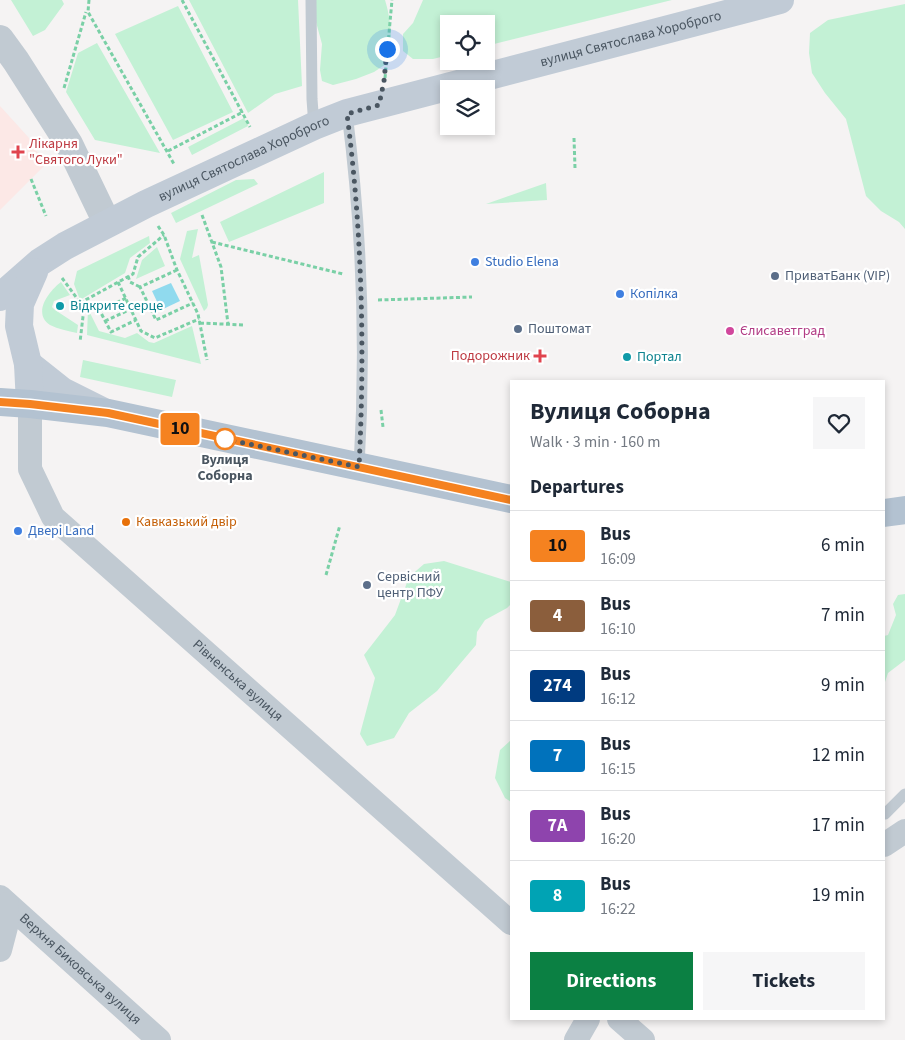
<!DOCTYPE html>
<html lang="en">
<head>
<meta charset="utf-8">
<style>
	:root { --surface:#fff; --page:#f6f6f7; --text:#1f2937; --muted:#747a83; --line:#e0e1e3; --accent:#0b8043 }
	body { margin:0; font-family:"Source Sans 3",sans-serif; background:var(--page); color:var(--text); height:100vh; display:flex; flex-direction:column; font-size:19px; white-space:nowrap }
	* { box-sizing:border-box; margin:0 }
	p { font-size:16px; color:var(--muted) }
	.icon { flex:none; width:28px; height:28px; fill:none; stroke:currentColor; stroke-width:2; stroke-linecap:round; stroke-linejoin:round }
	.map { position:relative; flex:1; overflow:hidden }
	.side { position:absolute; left:510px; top:380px; width:375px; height:640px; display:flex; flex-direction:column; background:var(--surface); border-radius:0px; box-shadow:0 2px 8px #0003 }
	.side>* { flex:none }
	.badge { padding:0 10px; border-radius:4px; font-size:18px; line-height:32px }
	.tools { position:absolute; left:440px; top:15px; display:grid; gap:10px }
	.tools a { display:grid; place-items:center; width:55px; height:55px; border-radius:0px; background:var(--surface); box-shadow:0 2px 8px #0003; font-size:25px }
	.you { position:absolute; width:25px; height:25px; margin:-12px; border:4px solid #fff; border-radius:50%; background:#1a73e8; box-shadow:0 0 0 8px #1a73e833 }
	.map>.badge { position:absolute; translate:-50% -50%; box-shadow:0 0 0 2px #fff }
	h2 { padding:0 20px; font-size:19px; line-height:45px }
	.round { display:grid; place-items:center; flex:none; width:52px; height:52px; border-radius:0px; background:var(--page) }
	.headline { display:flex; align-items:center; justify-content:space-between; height:85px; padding:0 20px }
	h1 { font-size:24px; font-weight:700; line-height:38px }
	.cta { display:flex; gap:10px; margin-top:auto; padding:10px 20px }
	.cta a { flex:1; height:58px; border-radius:0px; background:var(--accent); color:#fff; font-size:20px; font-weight:700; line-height:58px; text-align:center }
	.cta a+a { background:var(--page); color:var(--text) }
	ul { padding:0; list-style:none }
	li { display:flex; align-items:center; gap:15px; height:70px; padding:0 20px; border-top:1px solid var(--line) }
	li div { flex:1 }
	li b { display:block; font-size:19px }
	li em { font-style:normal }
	li .badge { min-width:55px; font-weight:700; text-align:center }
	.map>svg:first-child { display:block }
	.medical { fill:#fce8e6 }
	.green { fill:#c3f1d5 }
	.water { fill:#90daee }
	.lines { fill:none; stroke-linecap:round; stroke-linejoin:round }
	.path { stroke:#7ad0a6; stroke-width:3; stroke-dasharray:4 2.5; stroke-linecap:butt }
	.service { stroke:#c1cad2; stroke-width:11 }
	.minor { stroke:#c1cad2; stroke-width:24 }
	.tertiary { stroke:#c1cad2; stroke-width:28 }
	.secondary { stroke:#c1cbd6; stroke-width:28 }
	.primary { stroke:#b3c2d1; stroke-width:28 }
	.line-casing { stroke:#fff; stroke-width:11 }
	.line { stroke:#f58220; stroke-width:8 }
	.walk { stroke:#4a5661; stroke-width:5; stroke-dasharray:0 9 }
	.health-dot { fill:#e0444e; stroke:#fff; stroke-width:2 }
	.shop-dot { fill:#3f7fe0; stroke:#fff; stroke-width:2 }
	.service-dot { fill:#5c6f8a; stroke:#fff; stroke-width:2 }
	.culture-dot { fill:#0f9aa8; stroke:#fff; stroke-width:2 }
	.hotel-dot { fill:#d1479c; stroke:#fff; stroke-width:2 }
	.stop-dot { fill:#fff; stroke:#f58220; stroke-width:2.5 }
	.food-dot { fill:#e8710a; stroke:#fff; stroke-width:2 }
	.labels { text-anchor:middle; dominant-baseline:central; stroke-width:4.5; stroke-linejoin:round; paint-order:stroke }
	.street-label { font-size:14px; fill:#4a5661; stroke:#fff }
	.health-label { font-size:14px; fill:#be3a42; stroke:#fff; text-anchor:start }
	.shop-label { font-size:14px; fill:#366cbe; stroke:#fff; text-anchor:start }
	.service-label { font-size:14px; fill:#4e5e75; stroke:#fff; text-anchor:start }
	.culture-label { font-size:14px; fill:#0d838f; stroke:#fff; text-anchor:start }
	.hotel-label { font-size:14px; fill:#b23c85; stroke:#fff; text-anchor:start }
	.stop-label { font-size:14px; font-weight:bold; fill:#4a5661; stroke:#fff }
	.food-label { font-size:14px; fill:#c56008; stroke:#fff; text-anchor:start }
</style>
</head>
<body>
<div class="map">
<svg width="905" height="1040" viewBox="0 0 905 1040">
	<rect width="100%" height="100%" fill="#f5f3f3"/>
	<path class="medical" d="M0,106L29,138L45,165L0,210Z"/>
	<path class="green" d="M11,0H62L64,4L45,30L33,36Z
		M189,0H298L302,86L275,94L248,113Z
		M310,0H385C391,19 393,43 389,62L374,72L356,79L333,85L322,81L320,70L322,44Z
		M423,0H672L486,46V24H449V55L433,59H413L403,51V34L413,23Z
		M905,4V229L899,222L881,211L866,196L846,119L825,93L812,73L809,53L810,33L828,20Z
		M178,6L233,112L173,140L115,34Z
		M97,43L160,153L95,140L66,92L78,53Z
		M244,118L248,126L192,155L188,147Z
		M324,172V203L229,242L220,222Z
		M254,179L258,184L176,223L171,213L236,180Z
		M546,183L547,200L486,204Z
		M198,229L192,258L199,255L208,305L207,308L204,311L180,259L187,231Z
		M149,236L150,243L130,258L125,273L80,300L74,284L77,271Z
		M157,247L165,266L136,279L142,260Z
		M61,282L70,295L54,301L52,307L55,310L78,325L77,333C68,331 58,329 50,325C32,313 49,291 61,282Z
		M88,309L99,331L125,338L137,333L149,342L154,343L192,326L201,364L87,335Z
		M83,360L176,380L172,397L80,377Z
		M444,561L511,582V604L507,608L485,620L477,632L476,645L437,691L409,713L394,738L367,746L360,734L375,678L364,655L395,615L409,577L424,564Z
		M905,594V660L888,673L884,685V636L888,635L896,615L893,604L898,595Z
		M511,740V802L505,798L495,778L500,750Z"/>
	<path class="water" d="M171,283L180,301L161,310L152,291Z"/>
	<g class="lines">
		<path class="path" d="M89,0L88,12L174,164
			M182,0L250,127
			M385,78L392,0
			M64,88L86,12
			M574,138L575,168
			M168,151L243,112
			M31,179L46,216
			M202,215L221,267L228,324
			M158,226L164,235L177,270L198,314L207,360
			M212,242L343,274
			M177,270L140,287L156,320L193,303
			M128,276L130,282L140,287
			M62,278L84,308L80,342
			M118,282L141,331L155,338L199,319
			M126,298L100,311L111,332L136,320
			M378,300L472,297
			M80,303L133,274L138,257L164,235
			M105,321L131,309
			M200,323L244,325
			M381,410L383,427
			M326,575L340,525"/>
		<path class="service" d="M311,0L312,99L314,126
			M347,113C362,230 366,350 359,467
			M885,814L905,794"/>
		<g class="minor">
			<path id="s1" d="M30,404V469L53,517L511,923"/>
			<path d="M884,845L905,831"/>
			<path id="s2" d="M0,897L159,1040"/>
			<path d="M0,950L6,927L7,904"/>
			<path d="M619,1019L643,1040"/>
			<path d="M576,1040L588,1019"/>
		</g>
		<path class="tertiary" d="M0,39L16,61L69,144L107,223"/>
		<g class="secondary">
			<path id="s3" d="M0,297L40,262L65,246L146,204L314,126L347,113L780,0"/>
			<path d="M28,364L62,391L104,412"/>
			<path d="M30,404L28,364L19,326L20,304L34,272"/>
		</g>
		<path class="primary" d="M0,402L30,404L108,413L511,499
			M884,513L905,510"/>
	</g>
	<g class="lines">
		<defs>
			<path id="line" d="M0,402L30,404L108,413L511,500"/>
		</defs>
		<use href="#line" class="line-casing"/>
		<use href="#line" class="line"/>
		<path class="walk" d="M225,439L359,467C365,350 362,230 347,114L379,105L384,81L387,49"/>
	</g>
	<g class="health-dot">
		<path d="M15.5 144.5h5v5h5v5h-5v5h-5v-5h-5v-5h5z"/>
		<path d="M537.5 348.5h5v5h5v5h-5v5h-5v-5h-5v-5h5z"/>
	</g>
	<g class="shop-dot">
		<circle cx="475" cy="262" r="5"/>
		<circle cx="620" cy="294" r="5"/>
		<circle cx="18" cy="531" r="5"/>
	</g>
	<g class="service-dot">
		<circle cx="775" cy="276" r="5"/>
		<circle cx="518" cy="329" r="5"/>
		<circle cx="367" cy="585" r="5"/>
	</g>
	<g class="culture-dot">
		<circle cx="60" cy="306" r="5"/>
		<circle cx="627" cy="357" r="5"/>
	</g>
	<circle class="hotel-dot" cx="730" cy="331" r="5"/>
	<circle class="stop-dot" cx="225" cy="439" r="10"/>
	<circle class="food-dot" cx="126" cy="522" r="5"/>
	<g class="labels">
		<g class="street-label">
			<text stroke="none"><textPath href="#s3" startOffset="688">вулиця Святослава Хороброго</textPath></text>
			<text stroke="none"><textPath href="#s3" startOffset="282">вулиця Святослава Хороброго</textPath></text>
			<text stroke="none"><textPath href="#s1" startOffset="365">Рівненська вулиця</textPath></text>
			<text stroke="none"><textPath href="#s2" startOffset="108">Верхня Биковська вулиця</textPath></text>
		</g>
		<g class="health-label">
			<text x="29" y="144">Лікарня<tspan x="29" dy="16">"Святого Луки"</tspan></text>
			<text x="530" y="356" text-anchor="end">Подорожник</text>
		</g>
		<g class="shop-label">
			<text x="485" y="262">Studio Elena</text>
			<text x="630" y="294">Копілка</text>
			<text x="28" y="531">Двері Land</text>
		</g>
		<g class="service-label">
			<text x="785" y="276">ПриватБанк (VIP)</text>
			<text x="528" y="329">Поштомат</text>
			<text x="377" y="577">Cервісний<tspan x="377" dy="16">центр ПФУ</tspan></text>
		</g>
		<g class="culture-label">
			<text x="70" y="306">Відкрите серце</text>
			<text x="637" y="357">Портал</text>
		</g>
		<g class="hotel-label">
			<text x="740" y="331">Єлисаветград</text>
		</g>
		<g class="stop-label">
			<text x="225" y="460">Вулиця<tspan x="225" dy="16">Соборна</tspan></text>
		</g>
		<g class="food-label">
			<text x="136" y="522">Кавказький двір</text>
		</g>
	</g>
</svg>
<div class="tools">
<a><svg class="icon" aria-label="locate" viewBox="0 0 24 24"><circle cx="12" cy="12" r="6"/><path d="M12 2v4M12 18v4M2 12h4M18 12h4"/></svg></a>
<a><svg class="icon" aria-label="layers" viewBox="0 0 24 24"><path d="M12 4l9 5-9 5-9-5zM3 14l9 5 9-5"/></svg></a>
</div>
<div class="you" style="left:387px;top:49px"></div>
<b class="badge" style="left:180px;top:429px;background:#f58220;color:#111">10</b>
<section class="side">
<div class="headline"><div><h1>Вулиця Соборна</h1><p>Walk · 3 min · 160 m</p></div><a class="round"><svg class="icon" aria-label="heart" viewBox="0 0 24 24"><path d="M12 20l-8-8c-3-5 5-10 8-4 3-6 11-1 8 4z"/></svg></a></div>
<h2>Departures</h2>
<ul>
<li><span class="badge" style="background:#f58220;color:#111">10</span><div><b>Bus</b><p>16:09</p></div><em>6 min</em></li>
<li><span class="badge" style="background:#8b5e3c;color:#fff">4</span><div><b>Bus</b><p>16:10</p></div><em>7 min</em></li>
<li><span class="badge" style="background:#003b80;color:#fff">274</span><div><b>Bus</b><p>16:12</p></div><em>9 min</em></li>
<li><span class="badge" style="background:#0072bc;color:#fff">7</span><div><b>Bus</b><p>16:15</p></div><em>12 min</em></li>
<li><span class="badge" style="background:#8e44ad;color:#fff">7А</span><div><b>Bus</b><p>16:20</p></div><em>17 min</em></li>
<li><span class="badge" style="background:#00a3b4;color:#fff">8</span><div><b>Bus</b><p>16:22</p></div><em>19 min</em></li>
</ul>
<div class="cta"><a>Directions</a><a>Tickets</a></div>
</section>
</div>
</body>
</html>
